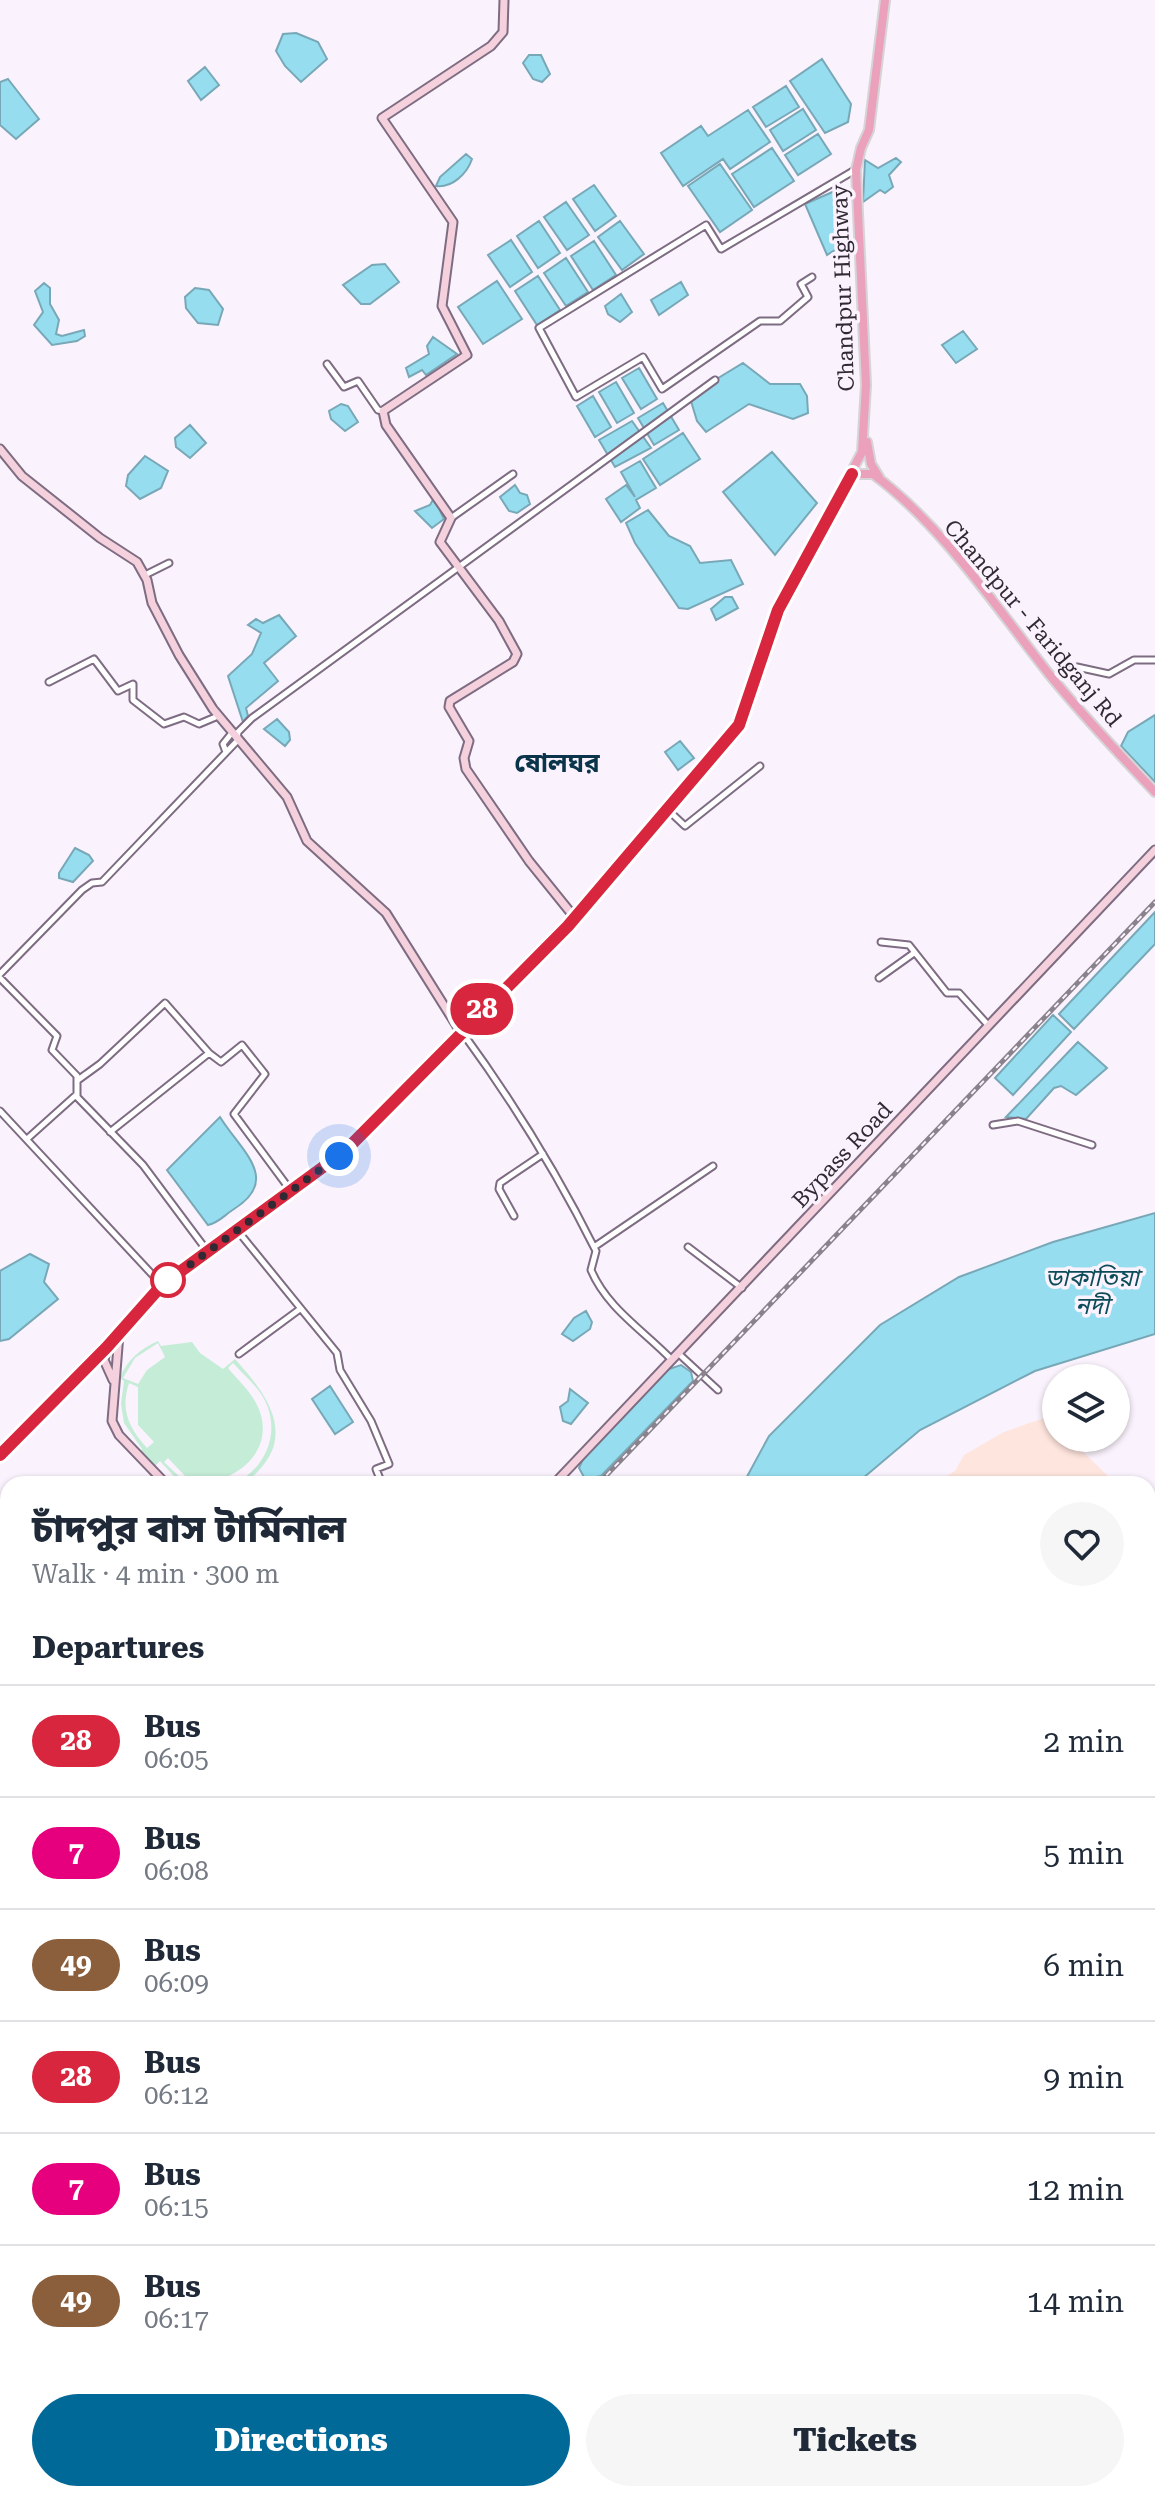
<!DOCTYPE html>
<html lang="en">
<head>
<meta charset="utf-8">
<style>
	:root { --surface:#fff; --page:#f6f6f7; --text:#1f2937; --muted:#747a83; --line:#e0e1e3; --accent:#006997 }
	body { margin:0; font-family:"Roboto Serif","Noto Sans Bengali",serif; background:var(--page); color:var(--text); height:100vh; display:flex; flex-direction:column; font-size:30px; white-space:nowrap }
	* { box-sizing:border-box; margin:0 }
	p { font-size:26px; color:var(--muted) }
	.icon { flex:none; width:44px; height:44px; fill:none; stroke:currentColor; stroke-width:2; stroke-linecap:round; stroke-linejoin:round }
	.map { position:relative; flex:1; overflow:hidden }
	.details { position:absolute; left:0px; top:1476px; width:1156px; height:1026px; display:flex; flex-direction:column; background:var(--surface); border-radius:24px 24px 0 0; box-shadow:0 2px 6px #0004 }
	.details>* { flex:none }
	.badge { padding:0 16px; border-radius:26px; font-size:28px; line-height:52px }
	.fabs { position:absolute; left:1042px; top:1364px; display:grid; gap:16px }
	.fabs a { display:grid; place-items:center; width:88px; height:88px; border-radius:50%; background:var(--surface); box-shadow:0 2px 6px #0004; font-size:40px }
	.you { position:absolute; width:40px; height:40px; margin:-20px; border:6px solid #fff; border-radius:50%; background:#1a73e8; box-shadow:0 0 0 12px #1a73e833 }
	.map>.badge { position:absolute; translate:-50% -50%; box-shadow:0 0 0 4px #fff }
	h2 { padding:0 32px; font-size:30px; line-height:72px }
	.round { display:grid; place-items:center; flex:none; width:84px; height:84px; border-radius:42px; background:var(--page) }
	.head { display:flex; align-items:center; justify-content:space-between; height:136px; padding:0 32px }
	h1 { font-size:38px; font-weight:800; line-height:60px }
	.cta { display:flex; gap:16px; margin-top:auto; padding:16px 32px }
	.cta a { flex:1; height:92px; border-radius:48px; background:var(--accent); color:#fff; font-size:32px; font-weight:800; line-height:92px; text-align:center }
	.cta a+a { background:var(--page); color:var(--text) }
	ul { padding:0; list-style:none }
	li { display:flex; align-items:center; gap:24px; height:112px; padding:0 32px; border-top:2px solid var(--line) }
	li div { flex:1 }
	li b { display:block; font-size:30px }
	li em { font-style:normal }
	li .badge { min-width:88px; font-weight:700; text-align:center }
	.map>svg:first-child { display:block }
	.industrial { fill:#fee5dd }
	.green { fill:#c5ecd7; fill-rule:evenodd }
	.water { fill:#96deef; stroke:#78a8b7; stroke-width:2 }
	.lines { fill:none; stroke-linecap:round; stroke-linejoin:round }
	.canal { stroke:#96deef; stroke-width:5 }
	.street-casing { stroke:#7d6c82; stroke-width:9 }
	.secondary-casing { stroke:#7d6c82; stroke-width:11 }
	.primary-casing { stroke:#d6d4d6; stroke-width:12 }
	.street { stroke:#fff; stroke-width:5 }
	.secondary { stroke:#f5d0dd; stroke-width:7 }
	.primary { stroke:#eba1bb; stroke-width:8 }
	.rail-casing { stroke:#8a838d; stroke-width:5 }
	.rail { stroke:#faf2fc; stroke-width:2; stroke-dasharray:6; stroke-linecap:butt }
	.line-casing { stroke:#fff; stroke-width:18 }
	.line { stroke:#d7263d; stroke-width:12 }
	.walk { stroke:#312a34; stroke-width:8; stroke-dasharray:0 14.4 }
	.stop-dot { fill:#fff; stroke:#d7263d; stroke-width:4 }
	.labels { text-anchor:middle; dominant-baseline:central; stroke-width:7; stroke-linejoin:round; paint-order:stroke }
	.street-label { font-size:22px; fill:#312a34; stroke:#faf2fc }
	.water-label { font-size:24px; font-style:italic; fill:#0b4c58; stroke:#faf2fc }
	.quarter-label { font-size:26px; font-weight:bold; fill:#09344a; stroke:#faf2fc }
</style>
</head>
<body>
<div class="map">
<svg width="1155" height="2501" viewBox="0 0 1155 2501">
	<rect width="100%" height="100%" fill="#faf2fc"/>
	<path class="industrial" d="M1053,1415L1056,1438H1069L1116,1484H934L955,1471L964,1455L1004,1432Z
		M1148,1497L1155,1504V1635L1148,1624Z"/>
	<path class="green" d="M158,1341L161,1346L192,1342L200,1353L223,1369L235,1359C262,1389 296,1430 260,1469C253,1477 245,1484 234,1484C267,1468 282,1430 263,1397C255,1384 243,1374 233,1363L228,1368C237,1379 249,1390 256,1403C275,1438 252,1471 217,1480V1484L216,1480L200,1484L187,1478L168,1458L164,1462L187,1484H181L160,1461L154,1467L140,1452L142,1449L124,1423L121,1404L124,1381L120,1378C127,1360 140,1349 158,1341ZM158,1343L165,1357L147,1370L138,1384L123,1378L135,1358ZM129,1383L138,1387V1425L154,1442L147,1448C129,1428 120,1410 129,1383Z"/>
	<path class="water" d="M296,33L318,42L327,59L301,82L285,66L276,51L283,34Z
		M529,55H541L550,74L542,82L533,79L523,63Z
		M822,59L851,104L848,122L825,133L790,81Z
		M205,67L219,85L201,100L188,81Z
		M8,79L39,119L16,139L0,125V82Z
		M786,86L799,107L766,127L753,107Z
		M803,109L816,130L783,151L770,130Z
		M748,110L770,142L730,169L723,159L683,186L661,153L701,126L708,136Z
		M818,134L831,154L798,175L785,155Z
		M772,148L794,181L754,207L732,174Z
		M466,154L472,159C467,174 452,188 436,186L440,177Z
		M896,158L901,162L889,175L893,187L885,193L880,190L863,202L865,160L878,168Z
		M720,164L752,210L720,232L688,186Z
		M594,185L616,216L595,231L573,199Z
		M837,190L846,243L827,255L805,204Z
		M566,202L589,235L567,250L544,217Z
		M539,221L560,253L538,268L517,236Z
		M620,221L644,254L622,270L598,237Z
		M511,240L532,272L510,287L488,255Z
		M594,241L616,275L593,290L571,256Z
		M566,258L588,292L566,306L544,273Z
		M385,264L399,282L370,304H361L343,285L372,265Z
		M538,276L560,310L537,325L515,291Z
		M497,281L522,319L483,344L458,307Z
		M681,282L688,295L659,315L651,300Z
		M44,283L50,288V304L59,320L56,334L62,336L84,330L85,336L77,341L52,345L34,325L43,312L35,291Z
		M195,288L209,290L223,309L218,325L198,323L186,308L185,297Z
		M621,294L632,312L620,322L608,314L605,306Z
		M963,331L977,349L956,363L942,345Z
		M433,337L457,354L426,375L422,370L409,377L406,368L429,354L427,346Z
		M743,363L770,384H800L807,396L808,413L793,419L749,404L706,432L697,421L691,401L715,380Z
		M639,368L657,399L641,409L622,378Z
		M616,382L634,413L617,423L599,392Z
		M593,396L611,427L595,437L577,406Z
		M663,403L679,430L654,445L638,418Z
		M341,404L348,406L358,422L345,431L331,419L329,411Z
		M632,421L651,448L615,467L599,440Z
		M190,425L206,443L190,458L176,447L175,438Z
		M683,433L700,459L660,485L643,459Z
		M772,452L817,503L775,555L723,492Z
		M145,456L168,471L161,488L140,499L126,486L128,475Z
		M640,461L656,488L636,500L640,508L621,522L606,499L626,485L635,497L621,472Z
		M515,485L520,493L527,495L530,504L517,513L509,511L500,497Z
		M434,498L444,519L432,528L415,511L430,505Z
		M648,510L669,536L690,546L700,563L731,560L743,584L688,609L679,608L635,543L626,523Z
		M725,597H732L738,608L716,620L711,609Z
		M279,615L296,636L264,663L278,681L246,708L248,716L243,722L228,676L252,654L261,633L248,625L256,619L263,623Z
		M1155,715V782L1121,746L1128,732Z
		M277,719L289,732L290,740L285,746L264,729Z
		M680,741L694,758L678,770L665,752Z
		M75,848L89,855L93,861L73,882L59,878V873Z
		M1155,912V944L1074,1029L1059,1014Z
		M1053,1015L1071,1032L1013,1095L995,1078Z
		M1078,1042L1107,1068L1076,1095L1061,1086L1054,1088L1026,1119L1006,1117Z
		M220,1117C240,1150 282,1179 234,1209C223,1216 220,1222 208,1225L167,1170Z
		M1155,1213V1334L1035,1371L920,1430L856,1484H743L769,1436L880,1325L959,1277L1053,1242Z
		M30,1254L49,1264L44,1282L58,1299L9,1339L0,1341V1271Z
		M586,1311L592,1322L590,1329L573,1341L562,1334L574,1318Z
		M681,1365L691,1372L693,1381L601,1476L585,1479L579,1468L583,1459L666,1370Z
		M330,1386L353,1422L335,1434L312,1399Z
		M570,1389L588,1403L571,1424L563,1421L560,1407L568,1401Z
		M1148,1795L1155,1799V1937L1148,1933Z
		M129,2494H310L300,2501H122Z
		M824,2494H978L983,2501H833Z"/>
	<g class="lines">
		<path class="canal" d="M0,2267V2274
			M0,2293L8,2310"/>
		<defs>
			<path id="street" d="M812,277L801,284L808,297L780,321H760L662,389L643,357L576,397L539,328L706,225L721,249L855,170
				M327,364L344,387L358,381L378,410L383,411
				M451,518L513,474
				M145,575L169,563
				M1053,677L1077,667L1109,674L1134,660H1155
				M49,682L94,659L118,691L133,684V700L164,724L184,717L199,724L218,716
				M226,752L223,744L231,734
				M668,810L685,826L760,766
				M881,942L909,945L947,993H959L988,1025
				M0,974L82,890L92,883L102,882L237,741L238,732L252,718L715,380
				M0,978L57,1036L52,1050L77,1076V1097L143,1165L208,1252
				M879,978L914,953
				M462,1032C514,1103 557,1173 596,1251L591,1270C607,1308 643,1330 672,1360
				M86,1074L78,1080L100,1064L165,1003L209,1053
				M0,1111L162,1285
				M993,1125L1018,1121L1092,1145
				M110,1132L209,1053L221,1062L242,1045L265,1074L234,1114L291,1191
				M27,1139L76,1095
				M514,1216L499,1189L500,1183L543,1154
				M237,1230L337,1353L340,1370L371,1421L389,1464L376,1469L382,1484
				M594,1247L713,1166
				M688,1247L742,1288
				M239,1354L300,1309
				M679,1354L718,1390
				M0,1530L8,1541
				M0,1723L8,1718
				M1148,2159L1155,2154
				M1148,2191L1155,2199"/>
			<path id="secondary" d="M504,0L503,32L491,46L382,118L453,222L442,306L467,355L383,411L386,425L451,518L440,542L499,621L517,654L513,662L450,701L449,707L469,741L464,758L466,769L529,861L575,918
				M0,449L22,476L100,538L137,562L147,580L152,603L179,655L213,709L287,797L307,841L386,913L460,1031
				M119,1334L112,1421L119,1435L166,1484
				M107,1347L104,1360L113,1380
				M554,1484L1155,850
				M0,1930L8,1937
				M0,2063L8,2054
				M0,2312L8,2310
				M1148,2493L1155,2496
				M10,2501L35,2494"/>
			<path id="primary" d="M867,442L871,464L879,477
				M852,474H873C943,526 995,606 1049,674C1082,715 1119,754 1155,792
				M0,1455L107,1347L162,1285L345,1151L568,926L739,725L778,610L862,452L866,385L856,170L861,148L869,130L885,0"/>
		</defs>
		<use href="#street" class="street-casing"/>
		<use href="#secondary" class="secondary-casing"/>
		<use href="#primary" class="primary-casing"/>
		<use href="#street" class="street"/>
		<use href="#secondary" class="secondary"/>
		<use href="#primary" class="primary"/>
		<defs>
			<path id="rail" d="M598,1484L1155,902
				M0,2114L8,2106"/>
		</defs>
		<use href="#rail" class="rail-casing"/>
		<use href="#rail" class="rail"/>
	</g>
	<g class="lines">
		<defs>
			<path id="line" d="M0,1455L107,1347L162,1285L345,1151L568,926L739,725L778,610L852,474"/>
		</defs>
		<use href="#line" class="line-casing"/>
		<use href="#line" class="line"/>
		<path class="walk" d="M168,1280L162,1285L339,1156"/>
	</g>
	<circle class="stop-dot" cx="168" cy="1280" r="16"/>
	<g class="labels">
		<g class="street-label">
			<text transform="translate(843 288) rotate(-92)">Chandpur Highway</text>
			<text transform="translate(1033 623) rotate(50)">Chandpur - Faridganj Rd</text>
			<text transform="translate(842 1155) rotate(-47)">Bypass Road</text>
		</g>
		<g class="water-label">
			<text x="1092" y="1278">ডাকাতিয়া<tspan x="1092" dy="28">নদী</tspan></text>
		</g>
		<g class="quarter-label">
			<text x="557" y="763">ষোলঘর</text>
		</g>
	</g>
</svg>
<div class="fabs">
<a><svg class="icon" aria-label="layers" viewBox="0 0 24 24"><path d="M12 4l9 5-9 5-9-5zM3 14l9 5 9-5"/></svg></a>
</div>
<div class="you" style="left:339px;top:1156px"></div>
<b class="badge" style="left:482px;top:1009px;background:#d7263d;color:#fff">28</b>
<section class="details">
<div class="head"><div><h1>চাঁদপুর বাস টার্মিনাল</h1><p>Walk · 4 min · 300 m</p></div><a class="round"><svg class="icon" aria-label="heart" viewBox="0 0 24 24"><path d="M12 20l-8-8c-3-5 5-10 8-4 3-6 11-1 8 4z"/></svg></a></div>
<h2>Departures</h2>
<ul>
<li><span class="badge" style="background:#d7263d;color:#fff">28</span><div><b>Bus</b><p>06:05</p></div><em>2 min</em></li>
<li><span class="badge" style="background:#e6007e;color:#fff">7</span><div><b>Bus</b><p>06:08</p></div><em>5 min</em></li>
<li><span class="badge" style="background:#8b5e3c;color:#fff">49</span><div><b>Bus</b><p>06:09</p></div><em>6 min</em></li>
<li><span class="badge" style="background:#d7263d;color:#fff">28</span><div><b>Bus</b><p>06:12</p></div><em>9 min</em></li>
<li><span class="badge" style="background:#e6007e;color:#fff">7</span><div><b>Bus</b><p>06:15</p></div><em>12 min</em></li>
<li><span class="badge" style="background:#8b5e3c;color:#fff">49</span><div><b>Bus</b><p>06:17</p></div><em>14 min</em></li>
</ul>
<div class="cta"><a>Directions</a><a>Tickets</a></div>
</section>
</div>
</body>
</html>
